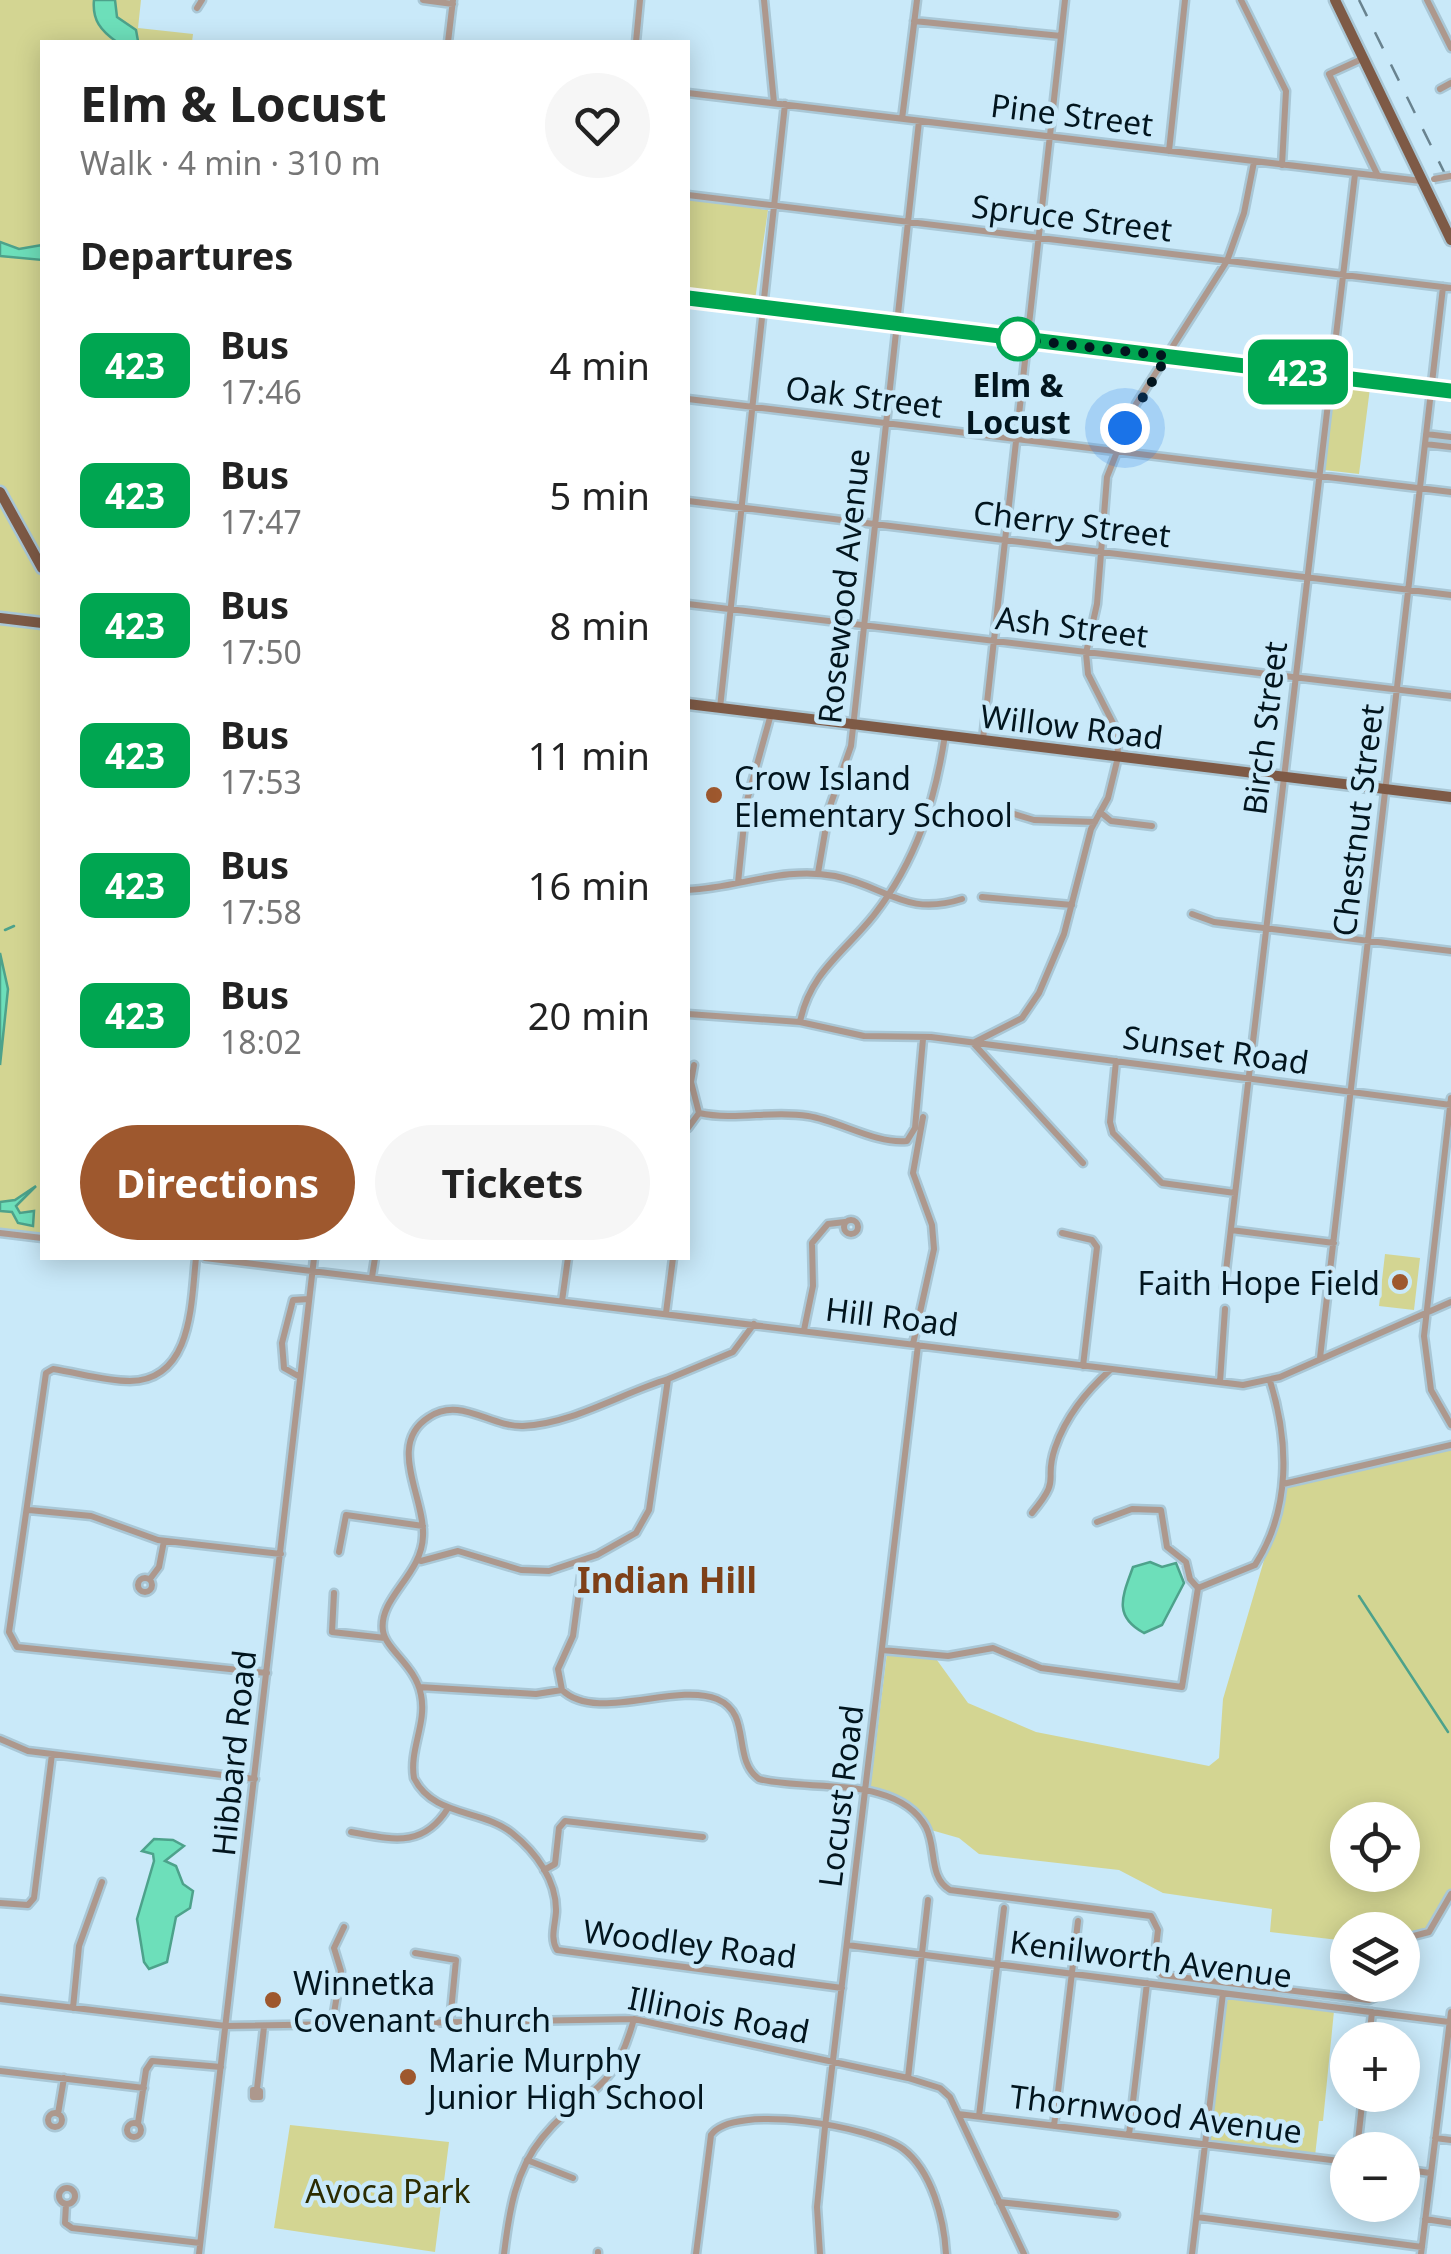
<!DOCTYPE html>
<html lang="en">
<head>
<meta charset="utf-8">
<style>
	:root { --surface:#fff; --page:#f6f6f6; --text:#222; --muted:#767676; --accent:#9e582e }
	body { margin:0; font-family:"Noto Sans",sans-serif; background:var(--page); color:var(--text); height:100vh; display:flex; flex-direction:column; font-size:38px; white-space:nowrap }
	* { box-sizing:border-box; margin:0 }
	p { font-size:32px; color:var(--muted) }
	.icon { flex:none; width:55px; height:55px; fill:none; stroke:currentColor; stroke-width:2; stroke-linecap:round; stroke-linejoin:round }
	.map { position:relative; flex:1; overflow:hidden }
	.side { position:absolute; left:40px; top:40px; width:650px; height:1220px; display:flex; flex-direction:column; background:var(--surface); border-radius:0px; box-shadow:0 5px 25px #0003 }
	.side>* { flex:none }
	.badge { padding:0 20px; border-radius:15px; font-size:35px; line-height:65px }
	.tools { position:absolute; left:1330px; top:1802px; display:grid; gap:20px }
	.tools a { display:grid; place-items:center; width:90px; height:90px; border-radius:50%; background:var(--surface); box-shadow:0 5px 25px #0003; font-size:50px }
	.you { position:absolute; width:50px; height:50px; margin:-25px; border:8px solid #fff; border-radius:50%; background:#1a73e8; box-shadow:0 0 0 15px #1a73e833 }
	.map>.badge { position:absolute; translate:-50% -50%; box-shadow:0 0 0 5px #fff }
	h2 { padding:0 40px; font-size:38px; line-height:90px }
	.round { display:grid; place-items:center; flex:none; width:105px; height:105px; border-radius:52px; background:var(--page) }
	.summary { display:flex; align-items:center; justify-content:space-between; height:170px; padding:0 40px }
	h1 { font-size:48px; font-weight:700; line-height:75px }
	.primary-button { display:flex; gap:20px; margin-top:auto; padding:20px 40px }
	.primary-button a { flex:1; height:115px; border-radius:60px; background:var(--accent); color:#fff; font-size:40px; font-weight:700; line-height:115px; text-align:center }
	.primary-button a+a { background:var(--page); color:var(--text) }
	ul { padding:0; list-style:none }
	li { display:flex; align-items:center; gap:30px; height:130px; padding:0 40px }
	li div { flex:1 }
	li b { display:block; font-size:38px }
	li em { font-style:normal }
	li .badge { min-width:110px; font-weight:700; text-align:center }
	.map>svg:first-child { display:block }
	.green { fill:#d3d592; fill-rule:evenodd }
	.water { fill:#6ddfba; stroke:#4da28b; stroke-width:2.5 }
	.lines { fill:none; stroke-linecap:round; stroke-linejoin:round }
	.stream { stroke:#4da28b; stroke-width:2.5 }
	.minor-casing { stroke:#a9c7d6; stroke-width:11 }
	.major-casing { stroke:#a9c7d6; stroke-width:15 }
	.minor { stroke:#ad988d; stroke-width:6 }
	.major { stroke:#7e5a46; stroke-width:10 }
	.rail { stroke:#69838f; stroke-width:2.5; stroke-dasharray:18 18; stroke-linecap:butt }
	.minor-bridge-casing { stroke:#a9c7d6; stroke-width:11; stroke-linecap:butt }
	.minor-bridge { stroke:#ad988d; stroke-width:6 }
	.line-casing { stroke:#fff; stroke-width:22 }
	.line { stroke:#00a651; stroke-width:15 }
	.walk { stroke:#02151e; stroke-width:10; stroke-dasharray:0 18 }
	.stop-dot { fill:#fff; stroke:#00a651; stroke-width:5 }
	.poi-dot { fill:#9e582e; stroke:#c9e9f9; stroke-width:4 }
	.labels { text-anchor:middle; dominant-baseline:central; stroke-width:9; stroke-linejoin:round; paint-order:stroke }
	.street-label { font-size:32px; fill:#02151e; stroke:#c9e9f9 }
	.stop-label { font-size:32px; font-weight:bold; fill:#02151e; stroke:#c9e9f9 }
	.poi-label { font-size:32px; fill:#02151e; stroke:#c9e9f9; text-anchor:start }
	.park-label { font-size:32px; fill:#2b2b01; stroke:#c9e9f9 }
	.neighbourhood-label { font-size:35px; font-weight:bold; fill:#7e4018; stroke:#c9e9f9 }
</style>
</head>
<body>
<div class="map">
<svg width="1451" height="2254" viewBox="0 0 1451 2254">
	<rect width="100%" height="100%" fill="#c9e9f9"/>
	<path class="green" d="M0,0H141L138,28L193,34L192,42H42V618L0,613Z
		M688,199L768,210L755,300L688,293Z
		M1335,384L1370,388L1359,474L1324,470Z
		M0,622L42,628V1235L0,1230Z
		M1385,1254L1420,1258L1414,1310L1379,1306Z
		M1451,1447V1891L1429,1929L1403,1936L1402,1930H1348L1347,1941L1270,1932L1272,1909L1163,1893L1119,1870L979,1854L959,1838L931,1830L906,1802L870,1790L887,1653L934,1656L968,1703L1036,1732L1209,1766L1219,1758L1223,1699L1286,1486ZM1348,1820H1402V1875H1348Z
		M1229,1997L1334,2011L1323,2121H1319L1315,2156L1209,2140L1224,2008Z
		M290,2125L449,2142L435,2252L274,2228Z"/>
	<path class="water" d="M94,0H115L117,17L136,30L138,41L117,42C101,31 92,20 94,0Z
		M0,242L19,249L42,245V260L0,256Z
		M0,953L8,989L0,1065Z
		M36,1186L16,1206L20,1213L34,1211L33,1226L18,1223L12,1212L0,1211V1202L15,1200Z
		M1150,1562L1162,1567L1176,1563L1184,1583L1162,1625L1144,1633C1112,1616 1123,1595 1133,1567Z
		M154,1839L173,1840L184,1846L165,1861L176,1866L183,1884L193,1891L190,1908L176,1917L167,1962L149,1969L144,1962L137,1919L154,1861L153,1854L142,1851Z"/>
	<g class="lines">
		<path class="stream" d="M5,930L14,926
			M1359,1596L1448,1732"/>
		<defs>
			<path id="minor" d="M423,0L453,4
				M764,0L774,103
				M1241,0L1286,91L1282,165
				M1427,0L1451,48
				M197,8L202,0
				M914,21L1061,36
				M448,42L453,0
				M636,42L640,0
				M1364,58L1329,74L1378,176
				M1440,89L1451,83
				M688,93L1421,181
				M902,119L917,0
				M1169,151L1185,0
				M688,195L1451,288
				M688,298L1451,390
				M688,399L1451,492
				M1426,434L1451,437
				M1425,444L1451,447
				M688,501L1451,595
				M688,604L1451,696
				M720,708L785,104
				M983,739L1065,0
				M1100,812L1111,821L1152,826
				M1011,813L1034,820L1095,822
				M818,873L829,809L851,746L919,121
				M738,883L746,804L771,714
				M688,890C739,888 783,866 835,876C888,887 905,917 962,899
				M982,897L1072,905
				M1192,914L1214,922L1451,951
				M688,1014L800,1022L864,1036L931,1037L1451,1105
				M800,1022C810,972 845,952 874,915C916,861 935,802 945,735
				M1116,1061L1110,1122L1113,1133L1162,1183L1235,1193
				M1451,1098L1424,1336L1431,1390L1451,1425
				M699,1113C736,1121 771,1110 808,1116C840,1121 875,1144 907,1141L915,1128L923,1039
				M688,1128L699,1113L691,1082L694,1065
				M1083,1163L973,1043L1022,1018L1039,993L1064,934L1091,829L1108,798L1118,757L1117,731L1088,674L1086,653L1097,604L1107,477L1136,404L1227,261L1244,213L1254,162
				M844 1227a7 7 0 1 1 14 0a7 7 0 1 1-14 0Z
				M1231,1230L1334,1243
				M0,1233L42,1238
				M1062,1233L1092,1240L1097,1247L1083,1366
				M196,1258C191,1302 193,1380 130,1381C105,1381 79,1373 53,1369L46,1373L9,1632L17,1647L267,1673
				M205,1258L1243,1385L1280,1377L1451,1302
				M372,1277L375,1258
				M1224,1288L1355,174
				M562,1301L568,1258
				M666,1313L673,1258
				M804,1330L813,1286L812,1243L828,1224L845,1222
				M913,1344L934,1249L932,1225L913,1173L923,1117
				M1320,1358L1443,287
				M300,1377L284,1368L282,1343L293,1300L309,1299
				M668,1379C622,1393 572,1424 523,1426C490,1427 460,1396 429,1417C386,1444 425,1497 423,1536C422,1575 378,1598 383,1631C386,1650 416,1666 421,1695C427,1723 409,1750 414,1778C433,1817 482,1809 512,1833C536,1852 557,1881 556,1912C555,1926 550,1938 557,1950L842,1988
				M1220,1382L1225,1309
				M1283,1484L1451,1445
				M29,1510L91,1516L158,1540L281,1554
				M1032,1513C1063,1476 1043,1483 1055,1448C1066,1416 1086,1392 1110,1370
				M1097,1522L1132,1509L1161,1510L1167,1547L1186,1562L1190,1579L1198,1588
				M339,1552L346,1515L423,1526
				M421,1561L458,1551L521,1570L549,1571L597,1555L636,1533L649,1510L668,1379L733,1352L754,1324
				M138 1585a7 7 0 1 1 14 0a7 7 0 1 1-14 0Z
				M150,1579L159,1567L164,1541
				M334,1593L332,1632L385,1638
				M882,1650L948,1656L993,1648L1041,1668L1182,1687L1198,1588L1255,1565C1291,1510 1289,1441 1270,1381
				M419,1687L536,1694L562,1690C596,1723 675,1682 717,1699C753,1714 731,1759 759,1779C808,1792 897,1774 926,1827C937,1848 928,1877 950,1890L1151,1916L1158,1930L1154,1965L1162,1975L1369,2000L1381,1995L1384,1985
				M562,1690L558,1669L573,1636L583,1561
				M0,1739L28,1751L255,1779
				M351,1832C391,1839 423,1849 448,1808
				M544,1870L555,1864L559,1828L565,1821L703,1837
				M0,1903L28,1905L34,1898L52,1754
				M1402,1939L1429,1932L1451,1894
				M847,1945L1449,2022
				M415,1953L456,1960L450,2022
				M0,1999L226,2026L634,2019L908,2078L940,2088L950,2097L1024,2254
				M73,2008L79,1946L102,1882
				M332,2025L341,1971L334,1948L344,1927
				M1369,2040L1372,2012
				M0,2071L144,2088
				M908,2078L928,1900
				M257,2089L264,2027
				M253,2090L260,2091V2097H253Z
				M48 2120a7 7 0 1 1 14 0a7 7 0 1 1-14 0Z
				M58,2114L64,2078
				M958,2114L1348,2162
				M979,2116L1004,1908
				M127 2130a7 7 0 1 1 14 0a7 7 0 1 1-14 0Z
				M138,2123L146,2070L152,2061L221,2067
				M1054,2126L1078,1921
				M1129,2135L1147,1983
				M1435,2138L1451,2140
				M1357,2150L1363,2095
				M527,2160L573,2178
				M1402,2169L1430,2173
				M59 2196a8 8 0 1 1 16 0a8 8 0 1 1-16 0Z
				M999,2202L1116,2215
				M66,2204L65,2223L72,2228L200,2243
				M1197,2217L1422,2247
				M1425,2219L1451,2223
				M199,2254L314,1258
				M504,2254C509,2212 515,2171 542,2138C587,2083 611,2101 634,2019
				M598,2254V2252
				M696,2254L711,2135C733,2102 874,2127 903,2149C932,2171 944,2219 946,2254
				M820,2254L817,2207L825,2127L918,1345
				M1192,2254L1223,1993
				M1421,2254L1451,2012"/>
			<path id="major" d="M1335,0L1451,240
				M0,492L42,568
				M0,618L42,623
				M688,704L1451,797"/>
		</defs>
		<use href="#minor" class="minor-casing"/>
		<use href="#major" class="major-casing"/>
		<use href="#minor" class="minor"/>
		<use href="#major" class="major"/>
		<path class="rail" d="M1359,0L1451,186"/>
		<defs>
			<path id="minor-bridge" d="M1434,179L1451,176"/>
		</defs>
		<use href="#minor-bridge" class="minor-bridge-casing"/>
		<use href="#minor-bridge" class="minor-bridge"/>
	</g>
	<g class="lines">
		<defs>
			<path id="line" d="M688,298L1451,391"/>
		</defs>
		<use href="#line" class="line-casing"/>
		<use href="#line" class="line"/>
		<path class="walk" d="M1018,339L1167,356L1125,428"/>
	</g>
	<circle class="stop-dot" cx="1018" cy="339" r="20"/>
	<g class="poi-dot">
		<circle cx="714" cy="795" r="10"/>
		<circle cx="1400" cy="1282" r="10"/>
		<circle cx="273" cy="2000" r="10"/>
		<circle cx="408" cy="2077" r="10"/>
	</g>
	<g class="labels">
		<g class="street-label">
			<text transform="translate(1072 114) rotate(7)">Pine Street</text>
			<text transform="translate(1072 217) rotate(7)">Spruce Street</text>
			<text transform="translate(864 396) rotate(7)">Oak Street</text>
			<text transform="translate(1072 523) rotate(7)">Cherry Street</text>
			<text transform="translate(843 586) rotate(-84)">Rosewood Avenue</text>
			<text transform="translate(1072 626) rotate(7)">Ash Street</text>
			<text transform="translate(1072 726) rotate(7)">Willow Road</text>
			<text transform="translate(1264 728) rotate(-83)">Birch Street</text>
			<text transform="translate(1357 820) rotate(-83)">Chestnut Street</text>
			<text transform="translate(1216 1049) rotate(8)">Sunset Road</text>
			<text transform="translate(892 1316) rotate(7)">Hill Road</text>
			<text transform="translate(233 1753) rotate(-84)">Hibbard Road</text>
			<text transform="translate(840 1796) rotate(-83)">Locust Road</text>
			<text transform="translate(690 1943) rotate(7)">Woodley Road</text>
			<text transform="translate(1151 1958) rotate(7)">Kenilworth Avenue</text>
			<text transform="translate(719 2014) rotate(11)">Illinois Road</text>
			<text transform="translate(1156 2113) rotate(7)">Thornwood Avenue</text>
		</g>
		<g class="stop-label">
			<text x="1018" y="384">Elm &amp;<tspan x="1018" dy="37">Locust</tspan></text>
		</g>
		<g class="poi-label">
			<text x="734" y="777">Crow Island<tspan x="734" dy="37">Elementary School</tspan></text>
			<text x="1380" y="1282" text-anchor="end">Faith Hope Field</text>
			<text x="293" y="1982">Winnetka<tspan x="293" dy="37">Covenant Church</tspan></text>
			<text x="428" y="2059">Marie Murphy<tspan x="428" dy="37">Junior High School</tspan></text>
		</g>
		<g class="park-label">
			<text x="388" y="2190">Avoca Park</text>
		</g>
		<g class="neighbourhood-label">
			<text x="667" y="1579">Indian Hill</text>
		</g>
	</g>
</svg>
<div class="tools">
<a><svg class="icon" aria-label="locate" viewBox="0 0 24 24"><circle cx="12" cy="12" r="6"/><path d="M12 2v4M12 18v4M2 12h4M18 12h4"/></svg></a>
<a><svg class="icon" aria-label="layers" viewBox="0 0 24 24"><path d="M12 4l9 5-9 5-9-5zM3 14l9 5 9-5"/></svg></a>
<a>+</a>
<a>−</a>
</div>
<div class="you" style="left:1125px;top:428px"></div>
<b class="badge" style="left:1298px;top:372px;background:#00a651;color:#fff">423</b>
<section class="side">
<div class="summary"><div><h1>Elm &amp; Locust</h1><p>Walk · 4 min · 310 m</p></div><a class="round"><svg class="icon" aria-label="heart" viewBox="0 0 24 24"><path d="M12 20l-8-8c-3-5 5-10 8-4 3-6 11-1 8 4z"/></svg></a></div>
<h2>Departures</h2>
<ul>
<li><span class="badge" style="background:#00a651;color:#fff">423</span><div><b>Bus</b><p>17:46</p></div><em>4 min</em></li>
<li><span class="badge" style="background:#00a651;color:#fff">423</span><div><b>Bus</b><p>17:47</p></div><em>5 min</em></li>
<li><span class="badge" style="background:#00a651;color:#fff">423</span><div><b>Bus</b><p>17:50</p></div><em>8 min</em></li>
<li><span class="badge" style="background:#00a651;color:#fff">423</span><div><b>Bus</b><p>17:53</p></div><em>11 min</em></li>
<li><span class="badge" style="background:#00a651;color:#fff">423</span><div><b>Bus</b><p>17:58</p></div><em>16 min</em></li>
<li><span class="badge" style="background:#00a651;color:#fff">423</span><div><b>Bus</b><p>18:02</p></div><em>20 min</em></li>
</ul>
<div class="primary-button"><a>Directions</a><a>Tickets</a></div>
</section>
</div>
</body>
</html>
